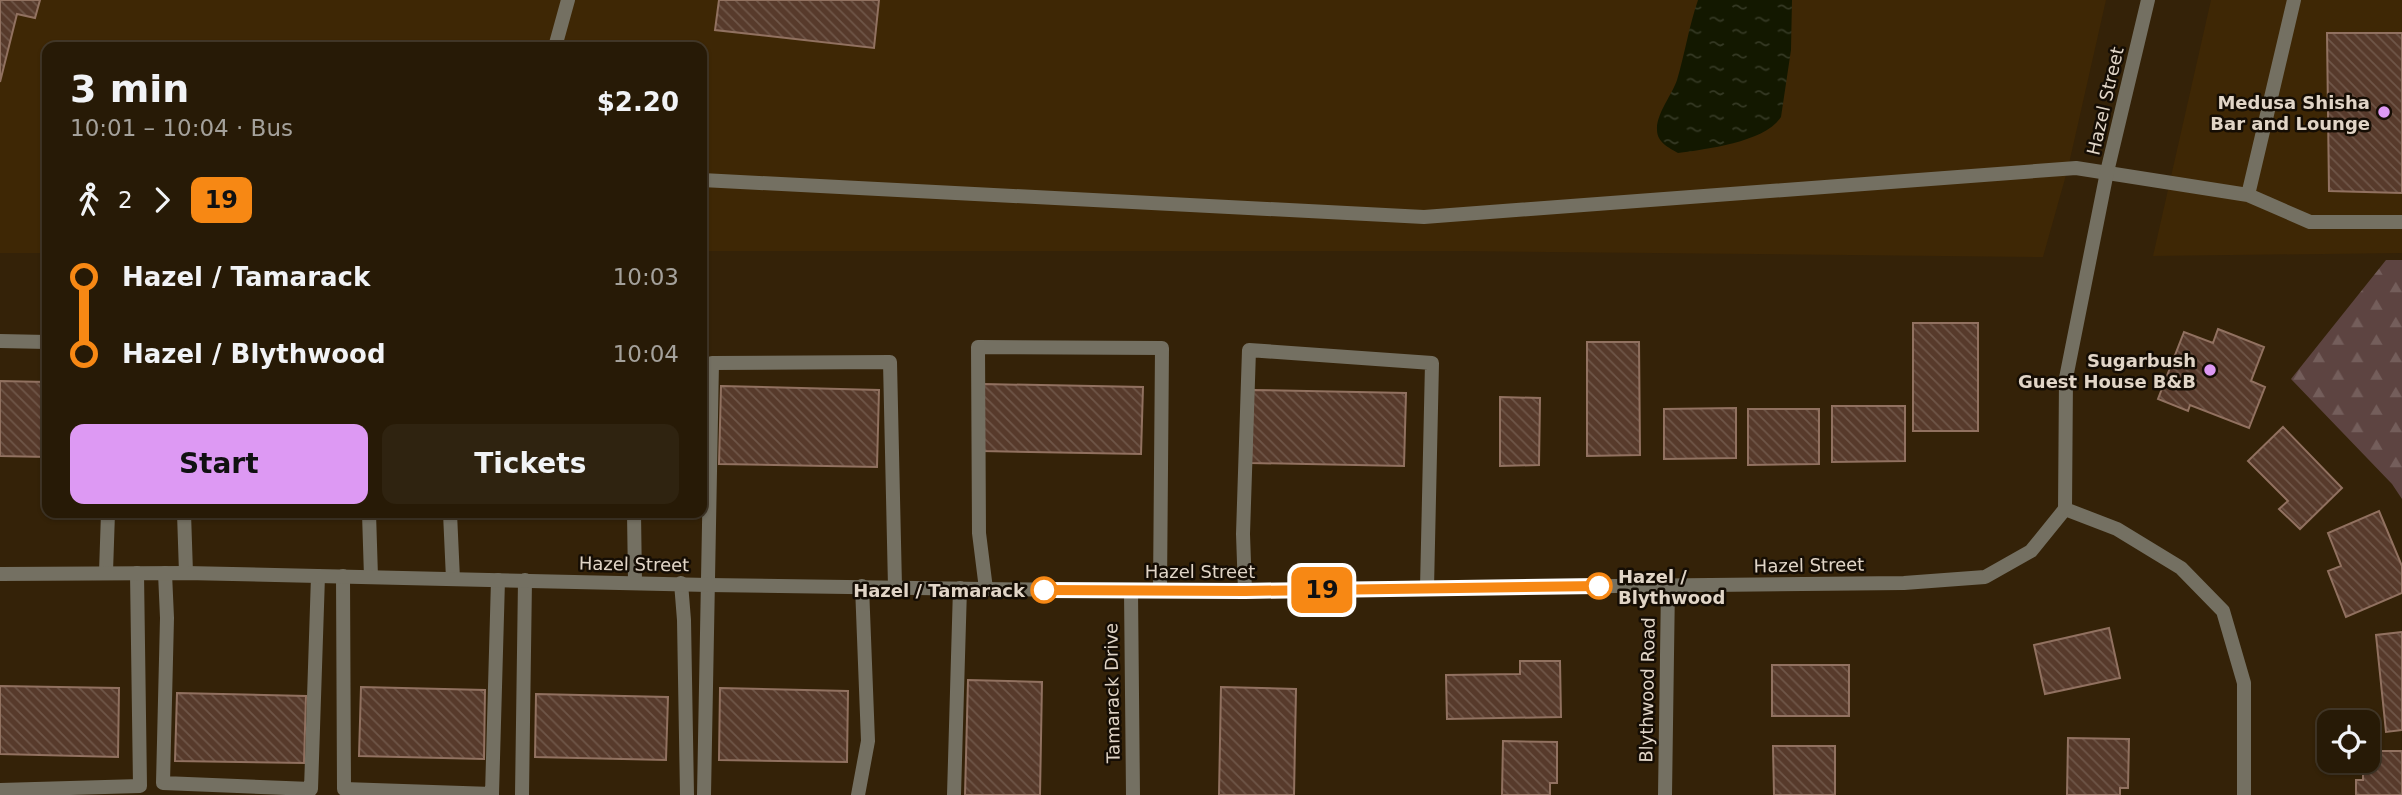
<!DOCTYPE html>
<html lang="en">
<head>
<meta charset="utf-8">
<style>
	:root { --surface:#271a06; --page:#2f2310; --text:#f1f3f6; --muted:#a4a19b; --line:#433828; --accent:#dd99f3 }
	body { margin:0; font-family:"DejaVu Sans",sans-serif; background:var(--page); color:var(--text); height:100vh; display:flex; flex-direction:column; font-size:26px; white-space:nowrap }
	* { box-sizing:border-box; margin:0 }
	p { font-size:23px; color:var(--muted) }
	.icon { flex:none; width:38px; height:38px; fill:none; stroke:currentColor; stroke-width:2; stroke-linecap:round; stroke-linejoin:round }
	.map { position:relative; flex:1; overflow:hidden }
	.drawer { position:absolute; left:42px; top:42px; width:665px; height:476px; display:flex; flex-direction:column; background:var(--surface); border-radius:14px; box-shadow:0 2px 5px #0004,0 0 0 2px var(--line) }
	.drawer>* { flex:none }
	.badge { padding:0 14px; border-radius:10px; font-size:24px; line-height:46px }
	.controls { position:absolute; left:2317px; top:710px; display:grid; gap:14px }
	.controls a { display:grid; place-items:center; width:63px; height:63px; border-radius:14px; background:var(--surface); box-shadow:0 2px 5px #0004,0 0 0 2px var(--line); font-size:35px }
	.map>.badge { position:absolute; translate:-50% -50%; box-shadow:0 0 0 4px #fff }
	.legs { display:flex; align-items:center; gap:10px; height:77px; padding:0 28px; font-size:23px }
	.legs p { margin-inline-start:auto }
	.summary { display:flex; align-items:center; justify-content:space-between; height:119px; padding:0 28px }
	h1 { font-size:38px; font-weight:700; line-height:52px }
	.primary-button { display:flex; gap:14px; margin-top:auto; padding:14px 28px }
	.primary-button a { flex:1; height:80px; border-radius:14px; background:var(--accent); color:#111; font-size:28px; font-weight:700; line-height:80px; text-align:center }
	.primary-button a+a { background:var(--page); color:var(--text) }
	ul { padding:0 28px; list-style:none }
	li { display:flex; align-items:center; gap:24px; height:77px; font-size:26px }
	li i { display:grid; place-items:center; width:10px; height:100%; margin:0 9px; background:currentColor }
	li i::after { content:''; width:18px; height:18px; margin:-9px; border:5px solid; border-radius:50%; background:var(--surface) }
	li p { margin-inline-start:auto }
	li:first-child i { background:linear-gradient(#0000 50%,currentColor 0) }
	li:last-child i { background:linear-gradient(currentColor 50%,#0000 0) }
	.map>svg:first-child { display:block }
	.built { fill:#3e2705 }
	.forest { fill:url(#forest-firs) }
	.water { fill:url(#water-ripples) }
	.building { fill:url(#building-back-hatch); stroke:#917160; stroke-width:2 }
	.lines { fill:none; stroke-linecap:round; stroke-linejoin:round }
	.service { stroke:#747062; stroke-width:14 }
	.minor { stroke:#747062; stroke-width:14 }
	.line-1-casing { stroke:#fff; stroke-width:16 }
	.line-1 { stroke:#f78814; stroke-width:10 }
	.poi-dot { fill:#dd99f3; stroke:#150d04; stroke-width:2.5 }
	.stop-1-dot { fill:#fff; stroke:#f78814; stroke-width:3.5 }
	.labels { text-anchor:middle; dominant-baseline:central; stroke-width:5; stroke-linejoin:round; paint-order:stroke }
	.street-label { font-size:18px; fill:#e1d5c7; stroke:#150d04 }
	.poi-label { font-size:18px; font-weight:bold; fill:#e1d5c7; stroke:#150d04; text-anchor:end }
	.stop-label { font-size:18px; font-weight:bold; fill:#e1d5c7; stroke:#150d04; text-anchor:start }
</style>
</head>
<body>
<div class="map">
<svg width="2402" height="795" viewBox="0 0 2402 795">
	<defs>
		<pattern id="forest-firs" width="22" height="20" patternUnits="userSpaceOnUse" patternTransform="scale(1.75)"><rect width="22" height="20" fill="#5d4441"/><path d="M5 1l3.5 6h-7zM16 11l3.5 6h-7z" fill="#745e5b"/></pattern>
		<pattern id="water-ripples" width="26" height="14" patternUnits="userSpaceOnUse" patternTransform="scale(1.75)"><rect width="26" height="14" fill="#131800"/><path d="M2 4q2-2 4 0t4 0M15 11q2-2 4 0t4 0" fill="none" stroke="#353924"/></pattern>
		<pattern id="building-back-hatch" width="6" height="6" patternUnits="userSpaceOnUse" patternTransform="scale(1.75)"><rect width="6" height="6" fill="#573a2b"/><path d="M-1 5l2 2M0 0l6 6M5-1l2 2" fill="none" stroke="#6f5648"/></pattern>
	</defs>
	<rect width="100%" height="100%" fill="#342208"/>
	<path class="built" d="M0,0H2106L2068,168L2043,257L1461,251H702V47H47V253H0Z
		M2211,0H2402V253L2153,256Z"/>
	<path class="forest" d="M2386,260H2402V499L2392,484L2291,379Z"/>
	<path class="water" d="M1698,0H1792L1791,50L1781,117C1765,142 1707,149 1678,153C1669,148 1657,142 1657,130C1656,114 1672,95 1677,80C1685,53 1689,26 1698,0Z"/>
	<path class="building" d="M0,0H40L35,18L17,14L0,82Z
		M719,0H879L874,48L715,30Z
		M2327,33H2402V193L2329,191Z
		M1913,323H1978V431H1913Z
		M2218,329L2264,347L2251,381L2265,387L2249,428L2190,405L2188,411L2158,399L2184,332L2213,343Z
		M1587,342H1639L1640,455L1587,456Z
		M0,381L47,382V457L0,456Z
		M983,384L1143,387L1141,454L982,451Z
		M721,386L879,390L877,467L719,464Z
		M1253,390L1406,393L1404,466L1251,463Z
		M1500,397L1540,398L1539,465L1500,466Z
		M1832,406H1905V461L1832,462Z
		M1736,408V458L1664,459V409Z
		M1748,409H1819V464L1748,465Z
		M2283,427L2342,488L2300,529L2279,509L2288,501L2248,461Z
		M2379,511L2402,566V593L2346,617L2328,571L2341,566L2328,533Z
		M2109,628L2120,678L2045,694L2034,645Z
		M2402,632V730L2386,732L2376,635Z
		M1520,661H1560L1561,717L1447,719L1446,675L1520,674Z
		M1772,665H1849V716H1772Z
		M968,680L1042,682L1040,795H965Z
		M0,686L119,688L118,757L0,754Z
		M361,687L485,690L484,759L359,756Z
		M1221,687L1296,689L1294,795H1219Z
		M720,688L848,691L847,762L719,760Z
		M177,693L306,696L304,763L175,761Z
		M536,694L668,697L666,760L535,757Z
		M2068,738L2129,739L2128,788H2120V795H2067Z
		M1503,741L1557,742V783H1550V795H1502Z
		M1773,746H1835V795H1774Z
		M2368,751H2402V795H2356V780H2363V761H2368Z"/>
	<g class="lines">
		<path class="service" d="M555,47L568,0
			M702,180L1424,217L2076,168L2248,195L2294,0
			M2248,195L2310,222H2402
			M0,341L47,342
			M184,513L186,573
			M369,513L371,577
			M450,513L453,579
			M634,513L635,582
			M106,572L108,513
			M165,573L167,618L163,783L311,789L318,576
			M343,576L344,789L492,794L498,580
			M681,583L684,620L687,795
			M986,589L979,533L978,347L1162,348L1160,590
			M1245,591L1243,534L1249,350L1432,363L1427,588
			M0,790L140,786L137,573
			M522,795L525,580
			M704,795L712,363L890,362L895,587
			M858,795L868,741L862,586
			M954,795L960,588"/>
		<path class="minor" d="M2065,509L2117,529L2181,568L2223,611L2244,683V795
			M0,574L186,573L708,585L1131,591L1904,583L1985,577L2031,551L2065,509L2066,378L2107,172L2148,0
			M1131,591L1133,795
			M1665,795L1668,585"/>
	</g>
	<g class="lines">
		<defs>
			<path id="line-1" d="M1044,590L1245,591L1599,586"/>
		</defs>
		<use href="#line-1" class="line-1-casing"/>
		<use href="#line-1" class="line-1"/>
	</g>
	<g class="poi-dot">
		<circle cx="2384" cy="112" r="7"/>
		<circle cx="2210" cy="370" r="7"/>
	</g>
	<g class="stop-1-dot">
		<circle cx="1599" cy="586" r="12"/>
		<circle cx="1044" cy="590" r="12"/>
	</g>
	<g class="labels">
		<g class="street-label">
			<text transform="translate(2105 101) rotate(-77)">Hazel Street</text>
			<text transform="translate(634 564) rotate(1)">Hazel Street</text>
			<text transform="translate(1809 565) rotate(-1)">Hazel Street</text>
			<text x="1200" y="571">Hazel Street</text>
			<text transform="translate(1647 690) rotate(-89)">Blythwood Road</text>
			<text transform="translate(1112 693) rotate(-91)">Tamarack Drive</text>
		</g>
		<g class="poi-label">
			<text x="2370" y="102">Medusa Shisha<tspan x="2370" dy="21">Bar and Lounge</tspan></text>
			<text x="2196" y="360">Sugarbush<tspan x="2196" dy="21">Guest House B&amp;B</tspan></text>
		</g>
		<g class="stop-label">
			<text x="1618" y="576">Hazel /<tspan x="1618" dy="21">Blythwood</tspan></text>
			<text x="1025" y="590" text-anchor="end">Hazel / Tamarack</text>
		</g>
	</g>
</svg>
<div class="controls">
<a><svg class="icon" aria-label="locate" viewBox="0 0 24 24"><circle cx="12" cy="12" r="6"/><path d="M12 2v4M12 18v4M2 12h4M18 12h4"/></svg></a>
</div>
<b class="badge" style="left:1322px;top:590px;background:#f78814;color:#111">19</b>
<section class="drawer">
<div class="summary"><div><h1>3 min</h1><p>10:01 – 10:04 · Bus</p></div><b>$2.20</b></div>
<div class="legs"><svg class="icon" aria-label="walk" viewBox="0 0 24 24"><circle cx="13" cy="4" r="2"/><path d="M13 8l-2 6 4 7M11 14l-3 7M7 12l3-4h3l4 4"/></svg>2<svg class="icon" aria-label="forward" viewBox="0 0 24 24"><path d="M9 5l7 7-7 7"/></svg><b class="badge" style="background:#f78814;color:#111">19</b></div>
<ul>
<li><i style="color:#f78814"></i><b>Hazel / Tamarack</b><p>10:03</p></li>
<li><i style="color:#f78814"></i><b>Hazel / Blythwood</b><p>10:04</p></li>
</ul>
<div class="primary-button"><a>Start</a><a>Tickets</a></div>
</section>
</div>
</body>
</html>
